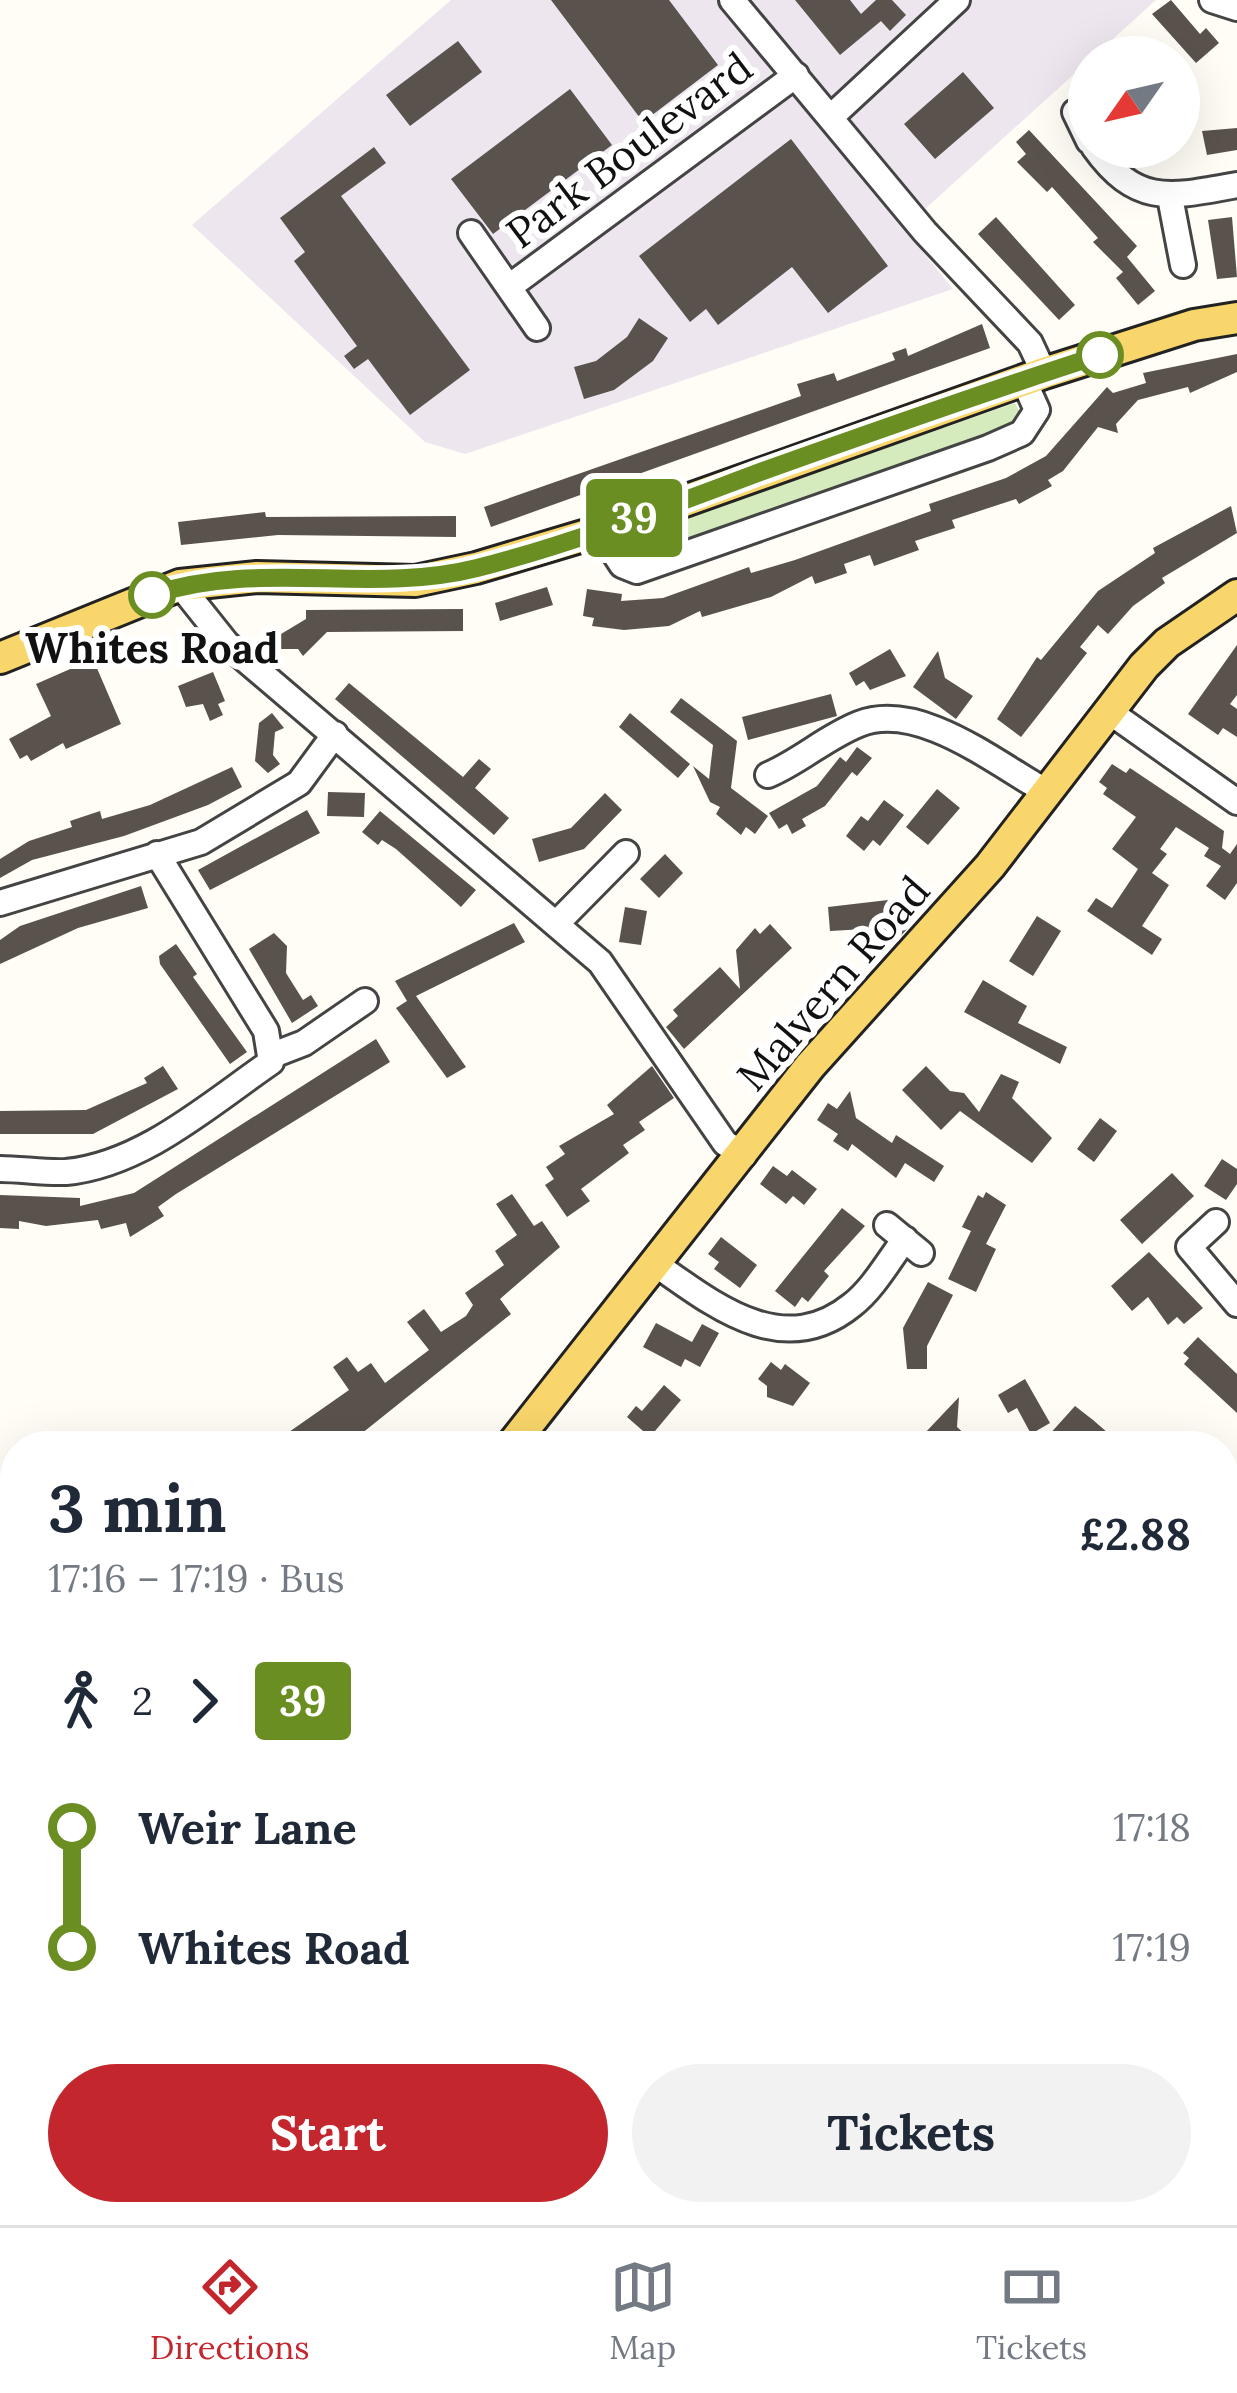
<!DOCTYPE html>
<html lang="en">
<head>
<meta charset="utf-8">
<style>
	:root { --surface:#fff; --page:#f2f2f3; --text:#1f2937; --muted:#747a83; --line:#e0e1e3; --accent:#c4262e }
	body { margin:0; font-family:Lora,serif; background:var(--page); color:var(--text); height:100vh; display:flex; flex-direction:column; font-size:45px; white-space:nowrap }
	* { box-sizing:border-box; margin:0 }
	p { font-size:39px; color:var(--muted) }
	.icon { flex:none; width:66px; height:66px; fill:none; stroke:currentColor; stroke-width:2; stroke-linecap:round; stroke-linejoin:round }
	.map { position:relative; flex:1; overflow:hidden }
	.panel { position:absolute; left:0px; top:1431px; width:1239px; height:795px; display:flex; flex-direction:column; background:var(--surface); border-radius:48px 48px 0 0; box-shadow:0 12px 48px #0002 }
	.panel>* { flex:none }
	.badge { padding:0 24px; border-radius:9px; font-size:42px; line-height:78px }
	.needle { width:78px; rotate:236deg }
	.buttons { position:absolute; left:1068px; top:36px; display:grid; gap:24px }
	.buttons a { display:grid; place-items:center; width:132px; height:132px; border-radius:50%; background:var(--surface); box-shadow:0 12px 48px #0002; font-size:60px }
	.map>.badge { position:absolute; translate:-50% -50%; box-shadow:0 0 0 6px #fff }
	.legs { display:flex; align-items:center; gap:18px; height:132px; padding:0 48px; font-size:39px }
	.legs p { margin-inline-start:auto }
	.headline { display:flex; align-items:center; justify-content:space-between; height:204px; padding:0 48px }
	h1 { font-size:66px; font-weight:700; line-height:90px }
	.primary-button { display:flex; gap:24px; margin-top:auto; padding:24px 48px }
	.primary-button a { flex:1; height:138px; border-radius:72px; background:var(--accent); color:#fff; font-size:48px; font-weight:700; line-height:138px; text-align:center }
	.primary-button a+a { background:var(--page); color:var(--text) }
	ul { padding:0 48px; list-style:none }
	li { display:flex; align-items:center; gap:42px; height:120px; font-size:45px }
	li i { display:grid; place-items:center; width:18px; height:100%; margin:0 15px; background:currentColor }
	li i::after { content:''; width:30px; height:30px; margin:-15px; border:9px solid; border-radius:50%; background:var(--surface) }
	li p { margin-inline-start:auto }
	li:first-child i { background:linear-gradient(#0000 50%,currentColor 0) }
	li:last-child i { background:linear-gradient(currentColor 50%,#0000 0) }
	.tabs { display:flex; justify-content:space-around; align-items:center; height:168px; border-top:3px solid var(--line); background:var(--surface); font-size:33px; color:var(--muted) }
	.tabs a { display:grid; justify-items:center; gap:6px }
	.tabs .active { color:var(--accent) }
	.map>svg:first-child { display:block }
	.industrial { fill:#eee6ef }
	.green { fill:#d5ebbd }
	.building { fill:#5a524d }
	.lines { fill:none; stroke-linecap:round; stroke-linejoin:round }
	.minor-casing { stroke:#444; stroke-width:30 }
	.major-casing { stroke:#222; stroke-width:36 }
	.minor { stroke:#fff; stroke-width:24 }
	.major { stroke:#f9d66b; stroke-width:30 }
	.line-1-casing { stroke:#fff; stroke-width:27 }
	.line-1 { stroke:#6b8e23; stroke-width:18 }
	.stop-1-dot { fill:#fff; stroke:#6b8e23; stroke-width:6 }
	.labels { text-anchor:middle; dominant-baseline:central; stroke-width:12; stroke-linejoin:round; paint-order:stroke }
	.street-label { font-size:42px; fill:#111; stroke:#fff }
	.stop-label { font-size:42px; font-weight:bold; fill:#111; stroke:#fff }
</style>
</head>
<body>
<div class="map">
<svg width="1237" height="2225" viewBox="0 0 1237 2225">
	<rect width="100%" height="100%" fill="#fffdf5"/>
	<path class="industrial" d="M451,0H1156L925,209L869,144L848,160L953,289L465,454L425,442L192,225Z"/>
	<path class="green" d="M1015,403L1023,419L1013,427L652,556L632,558L622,548L624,539Z
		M0,1968L15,1981V2211H286L303,2225H0Z"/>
	<path class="building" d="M551,0H669L718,65L643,122Z
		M795,0H850L861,14L876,0H892L906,15L890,31L881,21L840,55Z
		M1171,0L1200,34L1206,28L1219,43L1196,63L1152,14Z
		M458,41L482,72L410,126L386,95Z
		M963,72L994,108L935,159L904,124Z
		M570,89L612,145L493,234L451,179Z
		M1237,128V150L1207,155L1202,131Z
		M1029,130L1137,246L1127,257L1155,291L1138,305L1116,278L1123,272L1093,242L1098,238L1052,187L1047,192L1017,162L1026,154L1016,142Z
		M791,139L888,266L828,313L792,267L718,325L706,309L690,322L639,256Z
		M374,147L386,163L341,196L470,370L410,415L368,359L354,369L344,356L357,346L294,261L305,252L280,218Z
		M996,217L1075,305L1059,320L978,234Z
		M1232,217L1237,277L1217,279L1208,220Z
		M639,318L668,338L653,361L614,390L584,399L574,367L596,361L627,337Z
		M982,324L990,348L491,527L484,507L801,396L797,384L834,373L837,381L895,360L892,353L906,348L908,356Z
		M1237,354V372L1190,393L1188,387L1138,400L1116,424L1118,433L1098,427L1063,471L1048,480L1052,486L1019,504L1016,499L952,520L955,528L915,541L919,550L874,566L870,555L844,564L847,573L815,584L812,576L771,597L702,617L700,611L669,626L624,630L592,626L594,618L583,616L587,589L622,594L621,601L663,598L749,567L751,573L795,560L931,511L929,504L1006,478L1046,456L1107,387L1113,393L1146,383L1143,373Z
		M1231,506L1237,533L1162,578L1165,583L1133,606L1108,634L1098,625L1080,647L1087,653L1021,737L997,719L1037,657L1041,660L1098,591L1155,553L1153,548Z
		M265,512L266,517L456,516V537L278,535L181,545L178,522Z
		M547,587L553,605L500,621L495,603Z
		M463,609V631L327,632L303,656L298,649H280L281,634L306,619V610Z
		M1237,645V695L1230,704L1237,709V737L1223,728L1218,735L1188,714Z
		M890,649L906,676L870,690L864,681L856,686L849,673Z
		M938,651L945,678L973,696L956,719L913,687Z
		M93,659L121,724L66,749L63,743L31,761L27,755L20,759L9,739L51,716L36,684Z
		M213,672L225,701L218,704L223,715L210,721L203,704L186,707L178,686Z
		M349,683L463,777L479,759L491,769L475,788L509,818L494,835L335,699Z
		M831,694L837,716L748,740L742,717Z
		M681,698L737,741L731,788L768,816L755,834L746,827L741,835L716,814L720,807L710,802L693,766L709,779L713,745L670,712Z
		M272,713L284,728L275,732L273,755L280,764L268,773L255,761L259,723Z
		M630,713L690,764L678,778L619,727Z
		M857,747L872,758L857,776L852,772L825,806L802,819L806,826L792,834L787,824L779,829L769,813L817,786L840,757L846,762Z
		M1112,764L1126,773L1130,768L1224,831L1222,848L1230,854L1237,844V883L1225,900L1206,886L1221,866L1204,856L1209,848L1176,827L1160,849L1167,854L1152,873L1169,885L1142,926L1162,939L1152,955L1087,911L1096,898L1112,908L1138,869L1112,849L1136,817L1103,794L1107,788L1099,782Z
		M232,767L242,787L208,805L124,836L32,860L0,878V859L29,841L72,827L70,821L100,811L102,819L150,805Z
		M937,789L960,808L928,845L906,827Z
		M328,792L365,793L364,817L327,816Z
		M605,793L622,810L584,849L539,862L532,839L571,828Z
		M884,800L904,815L880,846L873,840L864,851L846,836L861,816L868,821Z
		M307,810L320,833L210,890L198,870Z
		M380,811L476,890L461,907L396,849L382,840L378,845L362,832Z
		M665,854L683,873L659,898L640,879Z
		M141,886L148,908L78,928L0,964V940L20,926Z
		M888,900L911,925L895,942L883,928L830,931L828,907Z
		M625,907L647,911L641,945L619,942Z
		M1037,916L1061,931L1033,976L1009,961Z
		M514,923L525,942L416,996L466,1067L447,1078L396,1008L407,1001L395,981Z
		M770,924L792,948L684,1049L666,1027L678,1016L673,1010L720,967L740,989L736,950L755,928L760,934Z
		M274,933L287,946L286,973L303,1000L311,995L318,1006L292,1023L249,949Z
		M176,944L197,974L193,977L247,1052L230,1064L160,964L159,956Z
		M983,980L1027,1006L1018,1023L1067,1047L1060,1064L964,1012Z
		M376,1039L390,1062L176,1194L158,1207L164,1216L130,1237L126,1223L101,1229L98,1220L46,1226L19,1221V1229L0,1228V1195L80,1198V1206L134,1193Z
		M163,1066L178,1089L93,1134H0V1111L86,1110L147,1083L144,1078Z
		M652,1066L674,1098L639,1122L645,1130L623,1145L629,1153L581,1189L590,1201L567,1217L545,1185L554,1179L546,1167L565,1154L559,1146L614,1114L607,1105Z
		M926,1066L950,1091L964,1093L979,1112L1001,1074L1019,1082L1012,1098L1052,1138L1032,1163L960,1111L941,1130L902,1090Z
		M850,1091L856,1118L892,1143L896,1135L944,1166L934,1182L905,1163L896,1178L852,1144L848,1151L833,1141L838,1134L817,1120L828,1103L837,1109Z
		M1100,1118L1117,1131L1094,1162L1077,1149Z
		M1222,1159L1237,1169V1184L1226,1200L1204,1186Z
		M773,1166L787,1176L792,1170L817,1189L804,1205L793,1196L786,1204L760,1184Z
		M1172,1173L1194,1196L1142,1244L1120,1220Z
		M986,1192L1006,1205L986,1244L996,1249L976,1292L948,1279L971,1231L962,1227L978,1195L983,1198Z
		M512,1194L534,1226L542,1221L560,1247L500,1299L511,1314L346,1446H269L349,1390L333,1367L347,1357L358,1372L371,1363L385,1383L429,1350L407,1322L424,1309L441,1332L466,1316L473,1305L465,1293L504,1265L495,1251L517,1235L496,1204Z
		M842,1208L865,1226L824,1271L829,1276L808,1302L802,1297L795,1307L775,1291Z
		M721,1237L757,1265L740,1288L714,1269L719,1262L708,1254Z
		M1149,1252L1203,1308L1184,1324L1177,1317L1168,1325L1148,1297L1132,1311L1111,1286Z
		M928,1282L953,1295L927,1346V1369H907L903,1328Z
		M656,1323L692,1342L702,1324L719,1333L700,1367L685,1359L681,1367L643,1347Z
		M1198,1337L1237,1374V1413L1184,1364L1189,1358L1183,1353Z
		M771,1362L781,1370L785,1364L810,1383L793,1406L767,1397V1386L758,1379Z
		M1025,1379L1050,1423L1031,1434L1017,1408L1008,1413L998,1395Z
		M664,1385L681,1400L650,1437L627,1417L636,1406L642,1411Z
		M959,1397L957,1427L978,1446H937L924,1434Z
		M1075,1406L1093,1420L1123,1446H1059L1048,1436Z"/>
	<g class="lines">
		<defs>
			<path id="minor" d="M732,0L925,232L1030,343L1044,373
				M1212,0L1237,8
				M1075,112L1089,141
				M832,116L957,0
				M1094,147C1137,207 1171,197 1237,185
				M1170,197L1183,265
				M471,233L537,328
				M509,287L796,75
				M600,531L622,565L637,571L988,448L1022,433L1037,410L1024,381
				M180,585L227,644L600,962L725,1143L744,1155
				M1107,710L1237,802
				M768,775C801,761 826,737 859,724C920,700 997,765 1049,793
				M0,903L201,842L299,783L335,734
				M558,922L626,853
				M273,1055L304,1043L365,1001
				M0,1169C21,1169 44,1173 66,1172C142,1165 210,1104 271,1062L266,1031L157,854
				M1216,1222L1189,1247L1237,1304
				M887,1225L921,1253
				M657,1265C714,1305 783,1361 852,1305C873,1289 889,1260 905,1239
				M1224,1625L1237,1637
				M1224,1882L1237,1867
				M950,2211L962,2225
				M853,2225L865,2211"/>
			<path id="major" d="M0,658L180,585L257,577L415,581L476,568L600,531L1044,373L1194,325L1237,318
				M511,1446L810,1066L990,866L1144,666L1167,643L1237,595
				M0,1743L15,1737"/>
		</defs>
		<use href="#minor" class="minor-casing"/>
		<use href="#major" class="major-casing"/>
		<use href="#minor" class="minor"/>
		<use href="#major" class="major"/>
	</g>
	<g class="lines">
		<defs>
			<path id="line-1" d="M152,595C258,559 370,595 477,568C575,543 669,506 763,471C875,431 987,391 1100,355"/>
		</defs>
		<use href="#line-1" class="line-1-casing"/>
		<use href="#line-1" class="line-1"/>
	</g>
	<g class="stop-1-dot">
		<circle cx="1100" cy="355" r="21"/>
		<circle cx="152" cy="595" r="21"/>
	</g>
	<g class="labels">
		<g class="street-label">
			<text transform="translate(629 150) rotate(-37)">Park Boulevard</text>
			<text transform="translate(833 983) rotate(-49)">Malvern Road</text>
		</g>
		<g class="stop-label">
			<text x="152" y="648">Whites Road</text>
		</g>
	</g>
</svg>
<div class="buttons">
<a><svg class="needle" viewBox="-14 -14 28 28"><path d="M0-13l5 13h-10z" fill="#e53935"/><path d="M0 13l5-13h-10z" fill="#747a83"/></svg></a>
</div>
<b class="badge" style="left:634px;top:518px;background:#6b8e23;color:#fff">39</b>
<section class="panel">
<div class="headline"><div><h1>3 min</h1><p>17:16 – 17:19 · Bus</p></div><b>£2.88</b></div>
<div class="legs"><svg class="icon" aria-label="walk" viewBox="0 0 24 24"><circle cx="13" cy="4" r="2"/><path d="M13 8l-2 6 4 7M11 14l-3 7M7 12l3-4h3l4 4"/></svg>2<svg class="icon" aria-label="forward" viewBox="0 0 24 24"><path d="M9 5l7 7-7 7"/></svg><b class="badge" style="background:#6b8e23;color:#fff">39</b></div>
<ul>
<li><i style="color:#6b8e23"></i><b>Weir Lane</b><p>17:18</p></li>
<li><i style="color:#6b8e23"></i><b>Whites Road</b><p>17:19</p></li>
</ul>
<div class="primary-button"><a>Start</a><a>Tickets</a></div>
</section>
</div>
<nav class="tabs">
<a class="active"><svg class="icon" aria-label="directions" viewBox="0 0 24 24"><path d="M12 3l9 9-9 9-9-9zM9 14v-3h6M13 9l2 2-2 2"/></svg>Directions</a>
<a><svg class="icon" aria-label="map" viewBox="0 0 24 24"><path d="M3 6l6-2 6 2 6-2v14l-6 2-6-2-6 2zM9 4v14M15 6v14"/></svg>Map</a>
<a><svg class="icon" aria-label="tickets" viewBox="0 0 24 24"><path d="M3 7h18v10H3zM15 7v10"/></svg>Tickets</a>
</nav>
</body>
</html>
